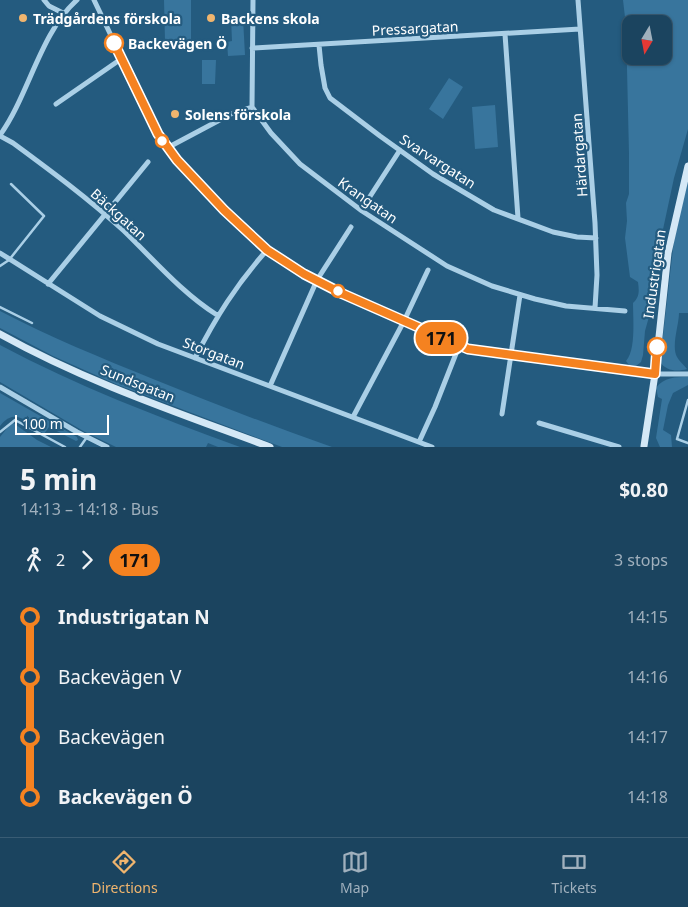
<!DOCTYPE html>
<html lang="en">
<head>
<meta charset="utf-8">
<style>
	:root { --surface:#1b445f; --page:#244b65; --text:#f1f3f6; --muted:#a0b0bd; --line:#395c74; --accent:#f0b56e }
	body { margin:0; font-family:"Noto Sans",sans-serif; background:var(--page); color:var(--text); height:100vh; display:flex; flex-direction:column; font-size:19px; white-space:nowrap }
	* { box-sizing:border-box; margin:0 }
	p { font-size:16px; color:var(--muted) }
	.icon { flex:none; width:28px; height:28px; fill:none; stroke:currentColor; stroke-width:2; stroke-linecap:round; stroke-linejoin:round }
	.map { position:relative; height:447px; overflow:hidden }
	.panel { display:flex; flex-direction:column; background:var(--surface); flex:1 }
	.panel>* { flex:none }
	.badge { padding:0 10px; border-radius:16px; font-size:18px; line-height:32px }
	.needle { width:32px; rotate:190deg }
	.fabs { position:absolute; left:622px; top:15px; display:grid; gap:10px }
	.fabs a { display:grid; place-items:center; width:50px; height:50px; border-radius:10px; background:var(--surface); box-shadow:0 1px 4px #0004,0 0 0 1px var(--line); font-size:25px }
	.scale { position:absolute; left:15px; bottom:12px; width:94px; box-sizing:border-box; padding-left:5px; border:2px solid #fff; border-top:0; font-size:14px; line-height:18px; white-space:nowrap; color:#fff; -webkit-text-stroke:4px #245b7f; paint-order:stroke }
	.map>.badge { position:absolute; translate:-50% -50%; box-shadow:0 0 0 2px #fff }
	.legs { display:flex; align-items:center; gap:8px; height:55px; padding:0 20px; font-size:16px }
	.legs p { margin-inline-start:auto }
	.head { display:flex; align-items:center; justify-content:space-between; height:85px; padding:0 20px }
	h1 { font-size:28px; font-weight:700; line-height:38px }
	ul { padding:0 20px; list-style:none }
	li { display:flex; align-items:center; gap:18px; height:60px; font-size:19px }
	li i { display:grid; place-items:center; width:8px; height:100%; margin:0 6px; background:currentColor }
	li i::after { content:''; width:12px; height:12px; margin:-6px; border:4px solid; border-radius:50%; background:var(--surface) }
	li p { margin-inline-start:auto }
	li:first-child i { background:linear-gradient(#0000 50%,currentColor 0) }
	li:last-child i { background:linear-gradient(currentColor 50%,#0000 0) }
	.dock { display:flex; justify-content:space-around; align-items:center; height:70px; border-top:1px solid var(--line); background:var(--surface); font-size:14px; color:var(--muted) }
	.dock a { display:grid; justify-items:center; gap:2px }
	.dock .selected { color:var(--accent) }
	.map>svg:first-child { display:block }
	.green { fill:#38759d; fill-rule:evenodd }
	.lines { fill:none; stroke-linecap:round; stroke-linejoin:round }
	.lane { stroke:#aacfe6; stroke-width:2.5 }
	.street { stroke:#aacfe6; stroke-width:5 }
	.secondary { stroke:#d4e8f6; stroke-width:7 }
	.line-1-casing { stroke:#fff; stroke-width:11 }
	.line-1 { stroke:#f58220; stroke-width:8 }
	.poi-dot { fill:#f0b56e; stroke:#245b7f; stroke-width:2 }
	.stop-1-dot { fill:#fff; stroke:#f58220; stroke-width:2.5 }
	.labels { text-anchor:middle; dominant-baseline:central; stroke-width:4.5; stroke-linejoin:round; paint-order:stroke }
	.poi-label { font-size:14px; font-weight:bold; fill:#fff; stroke:#245b7f; text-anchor:start }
	.street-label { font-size:14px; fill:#fff; stroke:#245b7f }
	.stop-label { font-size:14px; font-weight:bold; fill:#fff; stroke:#245b7f; text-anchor:start }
</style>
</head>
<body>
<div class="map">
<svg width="688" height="447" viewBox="0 0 688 447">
	<rect width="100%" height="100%" fill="#245b7f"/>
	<path class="green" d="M164,0H191V41H165Z
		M623,0H688V129L674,178L662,234L652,306L645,331L643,355L641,362L636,366L629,365L626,361C636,350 633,319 633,303C640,297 639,290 638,282L630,277L625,238L627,221L626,203L629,194V154L626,26ZM631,24H664V56H631Z
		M231,18H243L245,55L228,56L227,42L232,41Z
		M202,60H216L215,84H202Z
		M449,78L463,87L443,119L429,109Z
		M495,105L498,147L475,149L472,107Z
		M688,179V313H679C679,325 671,346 677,357C679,361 684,365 687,369C677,372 666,371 660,362L674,240Z
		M0,311C50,337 101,358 153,379C212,403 272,426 332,447H282L118,385L53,356L0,328Z
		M0,345C77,386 158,417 240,447H218L208,443L206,447H116L85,432L0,382Z
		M688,377V385L673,393L668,405L663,430L671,435L672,447H660L656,438L662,399L658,397L656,388C664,377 675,377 688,377Z
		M0,393L77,437L78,440L76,441L49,427L44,434C29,423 15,406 0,426Z
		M12,422L37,440L51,447H0V437Z"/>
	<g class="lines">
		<path class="lane" d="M0,266L9,260L44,216L11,184
			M0,307L32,323
			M688,400L677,439L688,443
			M0,432L15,420L65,447
			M80,447L87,437"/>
		<path class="street" d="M44,0L49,6L63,13
			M94,0L158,134L177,159L224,210L267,250L304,274L343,294L404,321L468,349L650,374H688
			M253,0L252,107L271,133L300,164L362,211L447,266L492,286L535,299L566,306L625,311
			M578,0L595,223L597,275L595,308
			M505,34L518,218
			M319,45L321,65L325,88L330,98L380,136L433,174L494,210L553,232L577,237L596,238
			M252,48L580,29
			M56,104L121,59
			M0,135C29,95 40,33 77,0
			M0,136L13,143C51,171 89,199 124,231C154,260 182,293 217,315
			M167,148L231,114L252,107
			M369,198L400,150
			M0,253L100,316L158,344L432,447
			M48,284L148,162
			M195,358C216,317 236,285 267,250
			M270,386L317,280L351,227
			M0,387L77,432L107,447
			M502,414L520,295
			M353,417L404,321L428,270
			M539,423L619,447
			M419,442L435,407L459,346"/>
		<path class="secondary" d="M0,334C86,382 179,413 270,447
			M644,446L655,374L668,253L688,166"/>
	</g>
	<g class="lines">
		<defs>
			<path id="line-1" d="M114,43L158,134L177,160L224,210L267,250L304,274L343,294L468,349L655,374L657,347"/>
		</defs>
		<use href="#line-1" class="line-1-casing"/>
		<use href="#line-1" class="line-1"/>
	</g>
	<g class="poi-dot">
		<circle cx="23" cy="18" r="5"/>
		<circle cx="211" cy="18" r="5"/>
		<circle cx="175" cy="114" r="5"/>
	</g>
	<g class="stop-1-dot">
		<circle cx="114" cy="43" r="9"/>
		<circle cx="162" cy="141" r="6"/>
		<circle cx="338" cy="291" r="6"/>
		<circle cx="657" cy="347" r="9"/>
	</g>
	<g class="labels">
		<g class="poi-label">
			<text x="33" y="18">Trädgårdens förskola</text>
			<text x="221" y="18">Backens skola</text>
			<text x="185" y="114">Solens förskola</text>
		</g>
		<g class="street-label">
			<text transform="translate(415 28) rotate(-3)">Pressargatan</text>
			<text transform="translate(579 155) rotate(-94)">Härdargatan</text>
			<text transform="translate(438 161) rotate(33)">Svarvargatan</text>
			<text transform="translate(368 200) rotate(35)">Krangatan</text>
			<text transform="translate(119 214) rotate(42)">Bäckgatan</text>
			<text transform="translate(654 274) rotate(-82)">Industrigatan</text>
			<text transform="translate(214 353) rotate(21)">Storgatan</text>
			<text transform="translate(138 383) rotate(22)">Sundsgatan</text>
		</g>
		<g class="stop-label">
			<text x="128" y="43">Backevägen Ö</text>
		</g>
	</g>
</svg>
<div class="fabs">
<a><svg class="needle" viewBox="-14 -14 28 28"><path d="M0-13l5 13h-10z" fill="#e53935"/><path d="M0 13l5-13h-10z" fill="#a0b0bd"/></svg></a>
</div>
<div class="scale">100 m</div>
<b class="badge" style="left:441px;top:338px;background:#f58220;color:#111">171</b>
</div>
<section class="panel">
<div class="head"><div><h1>5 min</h1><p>14:13 – 14:18 · Bus</p></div><b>$0.80</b></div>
<div class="legs"><svg class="icon" aria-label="walk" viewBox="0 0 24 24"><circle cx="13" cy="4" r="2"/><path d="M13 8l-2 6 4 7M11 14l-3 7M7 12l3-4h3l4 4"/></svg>2<svg class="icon" aria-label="forward" viewBox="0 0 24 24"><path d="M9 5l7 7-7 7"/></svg><b class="badge" style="background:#f58220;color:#111">171</b><p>3 stops</p></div>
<ul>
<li><i style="color:#f58220"></i><b>Industrigatan N</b><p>14:15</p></li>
<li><i style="color:#f58220"></i><span>Backevägen V</span><p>14:16</p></li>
<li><i style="color:#f58220"></i><span>Backevägen</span><p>14:17</p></li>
<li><i style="color:#f58220"></i><b>Backevägen Ö</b><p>14:18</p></li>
</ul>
</section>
<nav class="dock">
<a class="selected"><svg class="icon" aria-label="directions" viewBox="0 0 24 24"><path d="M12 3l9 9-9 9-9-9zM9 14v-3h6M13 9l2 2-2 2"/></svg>Directions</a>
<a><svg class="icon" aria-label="map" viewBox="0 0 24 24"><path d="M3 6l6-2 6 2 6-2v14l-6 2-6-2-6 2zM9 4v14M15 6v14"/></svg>Map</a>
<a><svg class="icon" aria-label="tickets" viewBox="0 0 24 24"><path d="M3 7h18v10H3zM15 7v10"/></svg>Tickets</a>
</nav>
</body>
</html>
